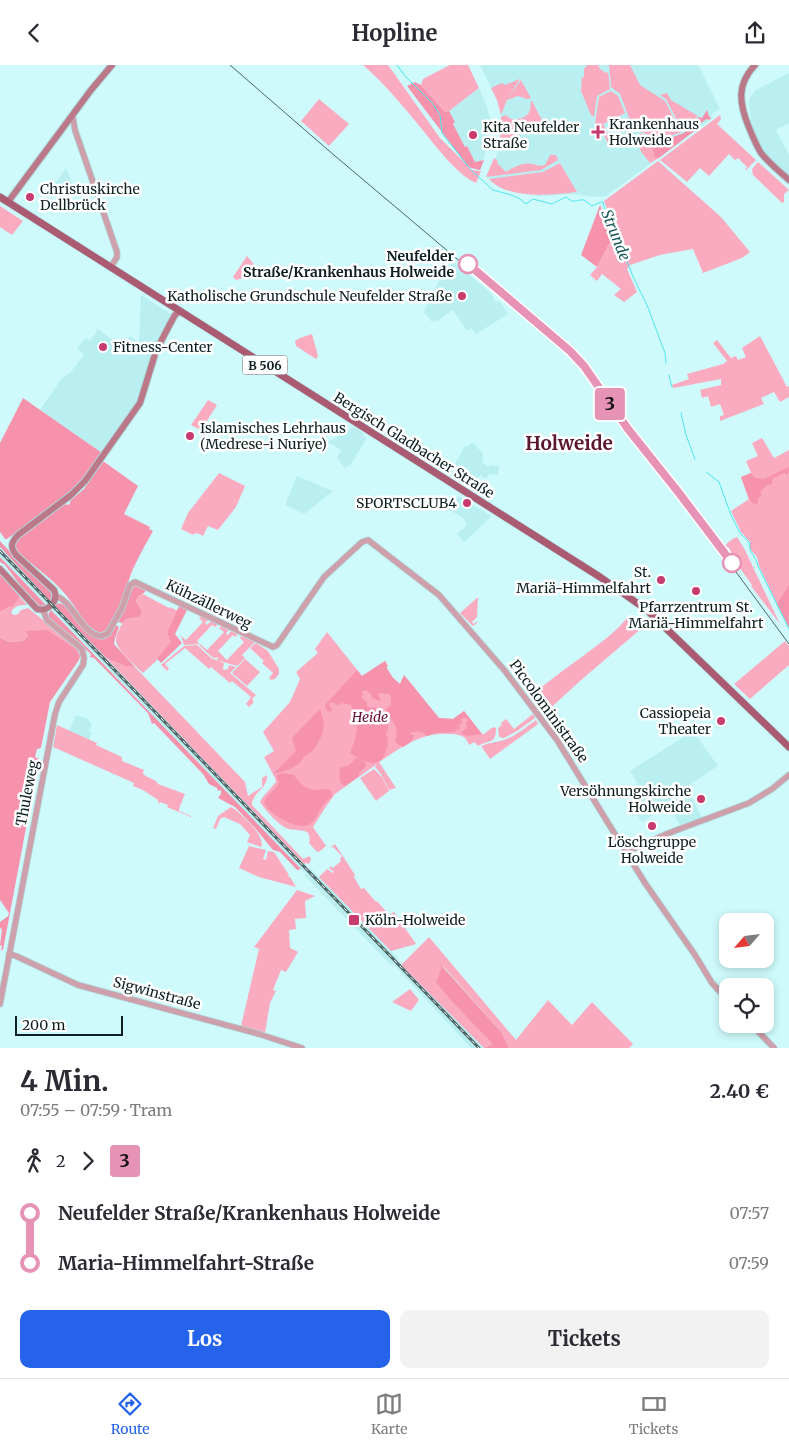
<!DOCTYPE html>
<html lang="de">
<head>
<meta charset="utf-8">
<style>
	:root { --surface:#fff; --page:#f2f2f3; --text:#2b2b33; --muted:#7c7c81; --line:#e1e1e2; --accent:#2563eb }
	body { margin:0; font-family:Merriweather,serif; background:var(--page); color:var(--text); height:100vh; display:flex; flex-direction:column; font-size:19px; white-space:nowrap }
	* { box-sizing:border-box; margin:0 }
	p { font-size:16px; color:var(--muted) }
	.icon { flex:none; width:28px; height:28px; fill:none; stroke:currentColor; stroke-width:2; stroke-linecap:round; stroke-linejoin:round }
	.map { position:relative; height:983px; overflow:hidden }
	.side { display:flex; flex-direction:column; background:var(--surface); flex:1 }
	.side>* { flex:none }
	.badge { padding:0 10px; border-radius:4px; font-size:18px; line-height:32px }
	.needle { width:32px; rotate:242deg }
	.fabs { position:absolute; left:719px; top:848px; display:grid; gap:10px }
	.fabs a { display:grid; place-items:center; width:55px; height:55px; border-radius:10px; background:var(--surface); box-shadow:0 2px 8px #0003; font-size:25px }
	.scale { position:absolute; left:15px; bottom:12px; width:108px; box-sizing:border-box; padding-left:5px; border:2px solid #0f2020; border-top:0; font-size:14px; line-height:18px; white-space:nowrap; color:#0f2020; -webkit-text-stroke:4px #fff; paint-order:stroke }
	.map>.badge { position:absolute; translate:-50% -50%; box-shadow:0 0 0 2px #fff }
	.legs { display:flex; align-items:center; gap:8px; height:55px; padding:0 20px; font-size:16px }
	.legs p { margin-inline-start:auto }
	.summary { display:flex; align-items:center; justify-content:space-between; height:85px; padding:0 20px }
	h1 { font-size:28px; font-weight:700; line-height:38px }
	.button { display:flex; gap:10px; margin-top:auto; padding:10px 20px }
	.button a { flex:1; height:58px; border-radius:10px; background:var(--accent); color:#fff; font-size:20px; font-weight:700; line-height:58px; text-align:center }
	.button a+a { background:var(--page); color:var(--text) }
	ul { padding:0 20px; list-style:none }
	li { display:flex; align-items:center; gap:18px; height:50px; font-size:19px }
	li i { display:grid; place-items:center; width:8px; height:100%; margin:0 6px; background:currentColor }
	li i::after { content:''; width:12px; height:12px; margin:-6px; border:4px solid; border-radius:50%; background:var(--surface) }
	li p { margin-inline-start:auto }
	li:first-child i { background:linear-gradient(#0000 50%,currentColor 0) }
	li:last-child i { background:linear-gradient(currentColor 50%,#0000 0) }
	header { display:flex; justify-content:space-between; align-items:center; height:65px; padding:0 20px; background:var(--surface); font-size:22px; font-weight:700 }
	.tabs { display:flex; justify-content:space-around; align-items:center; height:70px; border-top:1px solid var(--line); background:var(--surface); font-size:14px; color:var(--muted) }
	.tabs a { display:grid; justify-items:center; gap:2px }
	.tabs .active { color:var(--accent) }
	.map>svg:first-child { display:block }
	.built { fill:#b9eff1 }
	.green { fill:#fbabc0 }
	.forest { fill:#f792ad }
	.lines { fill:none; stroke-linecap:round; stroke-linejoin:round }
	.stream { stroke:#4de6ec; stroke-width:1 }
	.tertiary-casing { stroke:#afd7d8; stroke-width:7 }
	.secondary-casing { stroke:#afd7d8; stroke-width:8 }
	.primary-casing { stroke:#afd7d8; stroke-width:8 }
	.tertiary { stroke:#cea0ab; stroke-width:5.5 }
	.secondary { stroke:#ba7889; stroke-width:6 }
	.primary { stroke:#aa5b71; stroke-width:7 }
	.tram { stroke:#4c6565; stroke-width:1 }
	.rail-casing { stroke:#4c6565; stroke-width:3 }
	.rail { stroke:#fff; stroke-width:1; stroke-dasharray:4; stroke-linecap:butt }
	.line-1-casing { stroke:#fff; stroke-width:11 }
	.line-1 { stroke:#e693b5; stroke-width:8 }
	.poi-dot { fill:#c73b6e; stroke:#fff; stroke-width:2 }
	.stop-1-dot { fill:#fff; stroke:#e693b5; stroke-width:2.5 }
	.labels { text-anchor:middle; dominant-baseline:central; stroke-width:5; stroke-linejoin:round; paint-order:stroke }
	.shield { fill:#fff; stroke:#576363; stroke-width:1 }
	.shield-label { font-size:12px; font-weight:bold; fill:#0f2020 }
	.poi-label { font-size:14px; fill:#0f2020; stroke:#fff; text-anchor:start }
	.stop-label { font-size:14px; font-weight:bold; fill:#0f2020; stroke:#fff; text-anchor:end }
	.street-label { font-size:14px; fill:#0f2020; stroke:#fff }
	.park-label { font-size:14px; font-style:italic; fill:#6a1135; stroke:#fff }
	.water-label { font-size:15px; font-style:italic; fill:#19585b; stroke:#fff }
	.district-label { font-size:19px; font-weight:bold; fill:#5b1830; stroke:#fff }
</style>
</head>
<body>
<header><svg class="icon" aria-label="back" viewBox="0 0 24 24"><path d="M15 5l-7 7 7 7"/></svg>Hopline<svg class="icon" aria-label="share" viewBox="0 0 24 24"><path d="M12 15V3M7 8l5-5 5 5M5 13v7h14v-7"/></svg></header>
<div class="map">
<svg width="789" height="983" viewBox="0 0 789 983">
	<rect width="100%" height="100%" fill="#cefafb"/>
	<path class="built" d="M480,0H698L720,44L711,49L713,53L606,131L595,132L572,129L539,131L521,128L498,122L487,112L502,78L500,76L502,58L500,46L497,35Z
		M789,8V58L776,65L789,90V111L765,88L752,64L749,41V35L754,26Z
		M479,23L486,39L491,56L484,95L475,97L467,81L465,82L453,59L455,57L449,46Z
		M66,103L73,120L68,121L60,133L49,127Z
		M453,196L492,229L495,237L499,236L501,238L508,249L476,269L471,263L467,266L453,245L436,257L435,255L432,257L424,247L441,212H444Z
		M141,230L171,249L154,282L137,337L102,388L40,345L62,313L70,308L84,290L77,283L86,273L90,276L98,264L122,282L130,271L139,278Z
		M352,363H356L363,368L364,371L367,373L350,401L349,400L344,403L337,392L341,385L328,377Z
		M472,377L483,388L482,397L488,402L491,400L499,401L498,410L490,409L485,414L481,410L470,421L450,408L465,381L467,382Z
		M297,411L323,422L333,426L304,449L285,440Z
		M458,431L491,451L490,453L464,477L457,469L467,460L465,456L466,455L447,443L455,436Z
		M0,482L51,537L310,805L311,804L398,893L396,895L484,983H471L393,899L391,900L304,810L306,809L301,804L47,540L0,492Z
		M76,650L88,654L92,660L89,666L92,667L89,674L69,666Z
		M693,666L718,701L686,722L702,752L680,760L668,740L642,757L630,738L644,729L630,706Z"/>
	<path class="green" d="M363,0H388L440,73L472,105L481,106L476,118C457,110 435,80 421,63C403,41 385,19 363,0Z
		M450,0H468L479,23L449,46L445,47L421,20L423,14Z
		M587,0H598L600,4L606,8L608,7L610,24L597,31L594,52L591,50L581,26L582,11L584,13V4Z
		M609,0H630L640,20L665,36L681,67L660,75L633,63L620,29L611,22Z
		M520,14L508,33L521,15L531,33L527,34L518,31L507,35L501,50L497,35L491,23L502,18L505,20Z
		M611,26L618,31L625,48L603,59L614,80L612,81L609,80L604,70L598,64L595,59L599,32Z
		M667,28L671,35L698,51L684,66L682,65L666,34L660,30Z
		M319,34L349,59L329,81L301,56Z
		M531,36H532L543,57L502,78L500,76L501,52L506,50C512,57 522,55 528,49C531,45 530,40 531,36Z
		M720,50L721,54L717,59L756,95L746,105L745,104L747,102L738,93L735,95L729,89L709,111L700,103L687,117L660,95Z
		M640,68L648,71V80L653,85L654,91L659,93L650,98C641,85 636,85 640,68Z
		M550,90H556L558,95L541,105L486,112L494,93L498,96L497,98L506,107C513,102 524,97 533,99C538,100 539,102 545,100Z
		M658,96L721,152L750,187L742,193L703,208L693,184L660,190L630,200L627,204L637,227L624,237L614,230L621,224L602,209L597,216L590,210L597,202L616,167L604,136Z
		M758,97L789,125L784,129V137L782,138L753,110L752,104Z
		M560,98L577,127C551,130 508,135 489,114L543,107Z
		M0,141L23,156L12,170L0,162Z
		M247,191L261,208L236,215L233,212Z
		M312,269L318,291L316,294L296,281L295,276L300,273Z
		M760,271L787,322L789,321V332L780,337L774,327L761,333L764,339L720,356V351L724,350L720,339L711,342L708,331L702,333L700,325L721,320V314L673,323L672,320L689,314L687,309L723,299L727,296L713,278L717,275L731,293L736,291L738,295L746,292L742,283Z
		M208,335L217,340L201,365L191,360Z
		M762,373L774,393L789,385V529L777,539L759,501L757,492L750,484V477L741,467L731,446L749,434L741,412L751,408L746,396L758,391L752,378Z
		M219,408L245,421L236,442L218,465L208,461L203,471L197,468L196,469L194,468L193,470L181,464L188,448Z
		M737,472L745,485L780,559L751,521L752,520L729,488L731,486L728,482H725C726,478 733,473 737,472Z
		M143,529L169,543L170,542L178,546L167,568L172,577L155,597L143,608C137,602 114,583 116,574C116,570 120,564 121,560H123L121,558C123,557 125,556 127,554C133,551 140,556 142,546L136,536L138,532Z
		M20,532L27,540C20,540 14,540 11,548L14,550L18,549L21,545L28,543L77,582L80,587V591L76,584L27,566L28,571L23,576L9,577L0,573V547L10,540L12,541Z
		M478,532L477,552L472,557L474,559L477,556V558L473,561L460,548Z
		M201,551L208,555L205,558L207,560L211,556L218,560L215,562L212,560L197,576L199,579L184,580L181,571L186,575L203,557L199,553Z
		M628,552L642,563L580,616L543,650L530,632C547,617 565,604 583,591C599,579 615,568 628,552Z
		M221,561L229,565L226,568L228,570L231,566L238,569L235,572L233,570L218,586L227,595L244,577L240,573L241,571L255,577L242,590L245,593L237,601L217,595L218,592L215,593L212,592L199,580L200,579L207,585L224,567L219,563Z
		M327,567L362,611L385,596L388,601L386,602L393,613L400,619L404,610L439,653L453,654L464,646L482,669H484L493,662L496,663C496,680 490,674 478,681L474,677L469,680C468,677 467,675 465,673C462,670 455,669 450,669C423,666 400,683 379,697L396,723L389,725L381,709L375,702L377,699L335,729L325,743L313,762L326,781L319,787L316,786L309,778C313,760 296,768 286,763C279,760 264,744 260,737L262,733L276,717L275,713L264,692L274,686L263,667L290,637L300,614L296,607L318,588L315,584Z
		M785,576L789,581V600L750,634L734,619Z
		M256,578L268,586L279,604V609L275,614L271,615L269,613L273,608L262,598L264,596L250,583Z
		M197,580L211,593L224,598L223,603L224,605L228,604L229,600L236,602L230,608L256,630L252,634L254,637L249,642L246,639L251,632L232,616L230,618L211,602L209,604L185,583L165,599L169,604L167,606L161,600L184,581Z
		M106,593L125,601H134L245,717L248,731L262,722V713L267,710C268,724 252,727 252,740L303,794L310,791L311,794L309,799L306,798L304,799Z
		M245,594L260,607L247,621L232,608Z
		M533,649L535,653L517,666L504,673L499,672L498,663L502,660L501,658L506,654L514,664Z
		M536,655L538,659L490,694L481,681C488,678 498,677 504,675C516,671 526,662 536,655Z
		M57,660L97,678L96,680L122,692V696L144,705L143,708L144,710L156,716L158,719L185,729L180,741L179,746L191,751V753L189,751L167,742L168,740L160,737L158,739V735L143,725L133,721L134,718L53,682Z
		M374,704L382,712L389,726L376,736L360,713Z
		M231,742L236,745C245,754 261,766 262,780L261,782L247,777L250,770L240,759L224,752L220,754L216,764L213,763L218,751Z
		M335,779L355,810L354,812L361,824L364,823L376,837L377,836L389,850L394,847L416,879L391,886L319,812L327,804L333,808L334,807L329,803L331,801L333,803L341,796L340,794L342,791L333,782L330,783Z
		M249,781L266,785L263,794L266,795L268,786L274,787L289,810L288,812H290L296,822L259,812L239,803Z
		M297,825L315,831L305,836L306,853L295,854L296,864L289,865L290,883L298,887L286,907L281,905L273,925L276,926L270,938L265,968L241,961L259,884L254,882Z
		M429,872L516,975L548,935L572,960L592,937L633,979L629,983H509L502,968L443,901L454,939L494,979L484,983L401,900Z
		M410,924L419,935L411,946L392,937Z"/>
	<path class="forest" d="M415,17L421,20L445,47L449,46L455,57L453,59L465,82L467,81L475,97L484,95L480,105L471,103L466,99L407,21Z
		M707,45L709,51L711,53L709,55L707,54L696,61L697,64L659,93L654,92L653,85L648,80V71L659,77L684,68L699,52L702,53Z
		M600,140L613,172L597,202L581,190Z
		M23,333L102,388L80,419L63,433L7,474H5L0,467V378Z
		M103,396L138,421L124,449L150,462L149,464L153,466C146,478 139,491 133,504C126,519 118,562 101,568C87,564 80,549 72,538C58,517 36,503 17,487C14,482 14,480 17,475L65,439L67,440L70,439V436L84,424Z
		M789,402L788,410L784,408L773,413L772,419L766,421L761,426V430L758,434V438L754,439L749,434L741,412L751,408L755,413L764,414Z
		M0,476L16,493L51,525L53,531L51,537L0,482Z
		M0,492L45,539L47,540C43,542 40,542 37,539L23,524L5,500L0,497Z
		M0,509L20,532L12,542L10,541L0,547Z
		M134,520L145,524V527L138,532L136,536L142,546C140,556 133,551 127,554C125,556 123,557 121,558L118,557Z
		M789,520V563L777,539Z
		M57,538L62,539L65,541C73,550 92,581 106,573C111,570 113,565 116,560L119,562L115,573L114,579L134,601H125L106,593L54,540Z
		M179,541L187,545L175,569L182,578L161,598L157,594L171,577L167,568Z
		M51,544L52,546L301,804L297,805L280,787L273,785L255,763L235,742L218,733L221,729V725L218,726L217,723L209,719L203,709L154,658L152,659L148,648L94,593L90,592L91,589L50,555L48,550Z
		M47,565L76,584L80,591L79,595L50,637L41,683L37,684L35,692L39,694L3,885H1L2,881L0,880L2,864L0,863V857L8,851L9,848L0,835V573L9,577L23,576L28,571L26,566Z
		M385,596L388,601L386,602L393,613L400,619L404,610L439,653L453,654L464,646L482,669L468,671L462,669L461,667L466,664L467,661L466,658L468,655L467,653H464L461,654L462,658L459,660L460,663L459,665L456,664L455,667L435,668L427,671C423,666 416,666 410,668V669L414,670C413,677 408,679 403,682L396,678L395,675C400,666 393,654 386,648V644L391,640V633L390,629L379,628L378,630L381,635L379,636L372,633L371,629L366,625L362,626L363,629L361,632L367,637V641L370,643L375,642C381,651 393,657 386,668C389,675 388,681 386,687C379,706 363,696 350,688C358,667 360,661 351,640L343,638L338,640L331,637L329,640L332,645L331,647C327,647 326,643 325,640L357,605L362,611Z
		M320,644C321,648 323,653 324,657C324,669 316,687 304,691C300,702 284,707 273,709L296,686L292,673Z
		M356,693L365,697L366,701L359,708V711L345,721C338,717 339,710 340,703L349,700Z
		M283,708L294,710C299,718 305,724 314,725C321,725 325,722 331,726L332,731C329,734 327,736 324,739C319,745 317,754 310,759C299,767 269,749 264,738C266,729 276,726 279,717L277,713V710Z
		M442,901L502,968L509,983H484L493,979L454,939L436,917Z"/>
	<g class="lines">
		<path class="stream" d="M397,0L405,11L433,39L440,50L442,68L471,105L493,125L511,130L520,134L526,139L533,134L552,139L566,132C576,140 574,134 584,135L592,141L601,137H603L607,153L614,167L618,179L623,186L634,214L647,240L665,288L666,298
			M669,310L672,322
			M681,348L686,370L695,394
			M706,407L719,417L731,450L740,468L749,477C749,488 756,491 758,501L789,564"/>
		<defs>
			<path id="tertiary" d="M71,52L73,53L75,65L117,187V192L111,202
				M56,531C74,537 81,570 102,571L108,568L112,561L122,543L130,520L135,517L273,582L277,580L324,512L362,477L368,475L439,530L505,606L557,675L645,818L695,890L712,918L728,935
				M626,787L669,768L749,738L772,724L789,710
				M9,889L16,891L78,920L259,969L302,983
				M0,939L55,649L59,637L83,600L84,593L82,584L47,555L43,545
				M751,959L774,983"/>
			<path id="secondary" d="M755,0C737,19 739,37 748,60C752,70 756,80 761,88C769,98 780,107 789,115
				M8,137L91,25L112,0
				M0,504L37,544C48,547 59,536 54,525L16,490C10,482 11,477 18,470L71,430L85,416L140,338L156,286L170,259L175,250L180,246"/>
			<path id="primary" d="M0,132L600,512L647,545L789,682"/>
		</defs>
		<use href="#tertiary" class="tertiary-casing"/>
		<use href="#secondary" class="secondary-casing"/>
		<use href="#primary" class="primary-casing"/>
		<use href="#tertiary" class="tertiary"/>
		<use href="#secondary" class="secondary"/>
		<use href="#primary" class="primary"/>
		<path class="tram" d="M230,0L328,85L565,285L584,305L623,362L697,454L789,579"/>
		<defs>
			<path id="rail" d="M0,486L479,983"/>
		</defs>
		<use href="#rail" class="rail-casing"/>
		<use href="#rail" class="rail"/>
	</g>
	<g class="lines">
		<defs>
			<path id="line-1" d="M468,199L570,286L584,301L628,364L679,428L732,498"/>
		</defs>
		<use href="#line-1" class="line-1-casing"/>
		<use href="#line-1" class="line-1"/>
	</g>
	<g class="poi-dot">
		<path d="M595.5 59.5h5v5h5v5h-5v5h-5v-5h-5v-5h5z"/>
		<circle cx="473" cy="70" r="5"/>
		<circle cx="30" cy="132" r="5"/>
		<circle cx="462" cy="231" r="5"/>
		<circle cx="103" cy="282" r="5"/>
		<circle cx="190" cy="371" r="5"/>
		<circle cx="467" cy="438" r="5"/>
		<circle cx="661" cy="515" r="5"/>
		<circle cx="696" cy="526" r="5"/>
		<circle cx="721" cy="656" r="5"/>
		<circle cx="701" cy="734" r="5"/>
		<circle cx="652" cy="761" r="5"/>
		<rect x="348" y="849" width="12" height="12" rx="2.5"/>
	</g>
	<g class="stop-1-dot">
		<circle cx="468" cy="199" r="9"/>
		<circle cx="732" cy="498" r="9"/>
	</g>
	<g class="labels">
		<rect class="shield" x="242.5" y="290.5" width="45" height="19" rx="4"/>
		<g class="shield-label">
			<text x="265" y="300">B 506</text>
		</g>
		<g class="poi-label">
			<text x="609" y="59">Krankenhaus<tspan x="609" dy="16">Holweide</tspan></text>
			<text x="483" y="62">Kita Neufelder<tspan x="483" dy="16">Straße</tspan></text>
			<text x="40" y="124">Christuskirche<tspan x="40" dy="16">Dellbrück</tspan></text>
			<text x="452" y="231" text-anchor="end">Katholische Grundschule Neufelder Straße</text>
			<text x="113" y="282">Fitness-Center</text>
			<text x="200" y="363">Islamisches Lehrhaus<tspan x="200" dy="16">(Medrese-i Nuriye)</tspan></text>
			<text x="457" y="438" text-anchor="end">SPORTSCLUB4</text>
			<text x="651" y="507" text-anchor="end">St.<tspan x="651" dy="16">Mariä-Himmelfahrt</tspan></text>
			<text x="696" y="542" text-anchor="middle">Pfarrzentrum St.<tspan x="696" dy="16">Mariä-Himmelfahrt</tspan></text>
			<text x="711" y="648" text-anchor="end">Cassiopeia<tspan x="711" dy="16">Theater</tspan></text>
			<text x="691" y="726" text-anchor="end">Versöhnungskirche<tspan x="691" dy="16">Holweide</tspan></text>
			<text x="652" y="777" text-anchor="middle">Löschgruppe<tspan x="652" dy="16">Holweide</tspan></text>
			<text x="365" y="855">Köln-Holweide</text>
		</g>
		<g class="stop-label">
			<text x="454" y="191">Neufelder<tspan x="454" dy="16">Straße/Krankenhaus Holweide</tspan></text>
		</g>
		<g class="street-label">
			<text transform="translate(414 380) rotate(32)">Bergisch Gladbacher Straße</text>
			<text transform="translate(209 539) rotate(26)">Kühzällerweg</text>
			<text transform="translate(549 646) rotate(54)">Piccoloministraße</text>
			<text transform="translate(27 728) rotate(-79)">Thuleweg</text>
			<text transform="translate(157 928) rotate(15)">Sigwinstraße</text>
		</g>
		<g class="park-label">
			<text x="370" y="652">Heide</text>
		</g>
		<g class="water-label">
			<text transform="translate(616 170) rotate(68)">Strunde</text>
		</g>
		<g class="district-label">
			<text x="569" y="378">Holweide</text>
		</g>
	</g>
</svg>
<div class="fabs">
<a><svg class="needle" viewBox="-14 -14 28 28"><path d="M0-13l5 13h-10z" fill="#e53935"/><path d="M0 13l5-13h-10z" fill="#7c7c81"/></svg></a>
<a><svg class="icon" aria-label="locate" viewBox="0 0 24 24"><circle cx="12" cy="12" r="6"/><path d="M12 2v4M12 18v4M2 12h4M18 12h4"/></svg></a>
</div>
<div class="scale">200 m</div>
<b class="badge" style="left:610px;top:339px;background:#e693b5;color:#111">3</b>
</div>
<section class="side">
<div class="summary"><div><h1>4 Min.</h1><p>07:55 – 07:59 · Tram</p></div><b>2.40 €</b></div>
<div class="legs"><svg class="icon" aria-label="walk" viewBox="0 0 24 24"><circle cx="13" cy="4" r="2"/><path d="M13 8l-2 6 4 7M11 14l-3 7M7 12l3-4h3l4 4"/></svg>2<svg class="icon" aria-label="forward" viewBox="0 0 24 24"><path d="M9 5l7 7-7 7"/></svg><b class="badge" style="background:#e693b5;color:#111">3</b></div>
<ul>
<li><i style="color:#e693b5"></i><b>Neufelder Straße/Krankenhaus Holweide</b><p>07:57</p></li>
<li><i style="color:#e693b5"></i><b>Maria-Himmelfahrt-Straße</b><p>07:59</p></li>
</ul>
<div class="button"><a>Los</a><a>Tickets</a></div>
</section>
<nav class="tabs">
<a class="active"><svg class="icon" aria-label="directions" viewBox="0 0 24 24"><path d="M12 3l9 9-9 9-9-9zM9 14v-3h6M13 9l2 2-2 2"/></svg>Route</a>
<a><svg class="icon" aria-label="map" viewBox="0 0 24 24"><path d="M3 6l6-2 6 2 6-2v14l-6 2-6-2-6 2zM9 4v14M15 6v14"/></svg>Karte</a>
<a><svg class="icon" aria-label="tickets" viewBox="0 0 24 24"><path d="M3 7h18v10H3zM15 7v10"/></svg>Tickets</a>
</nav>
</body>
</html>
